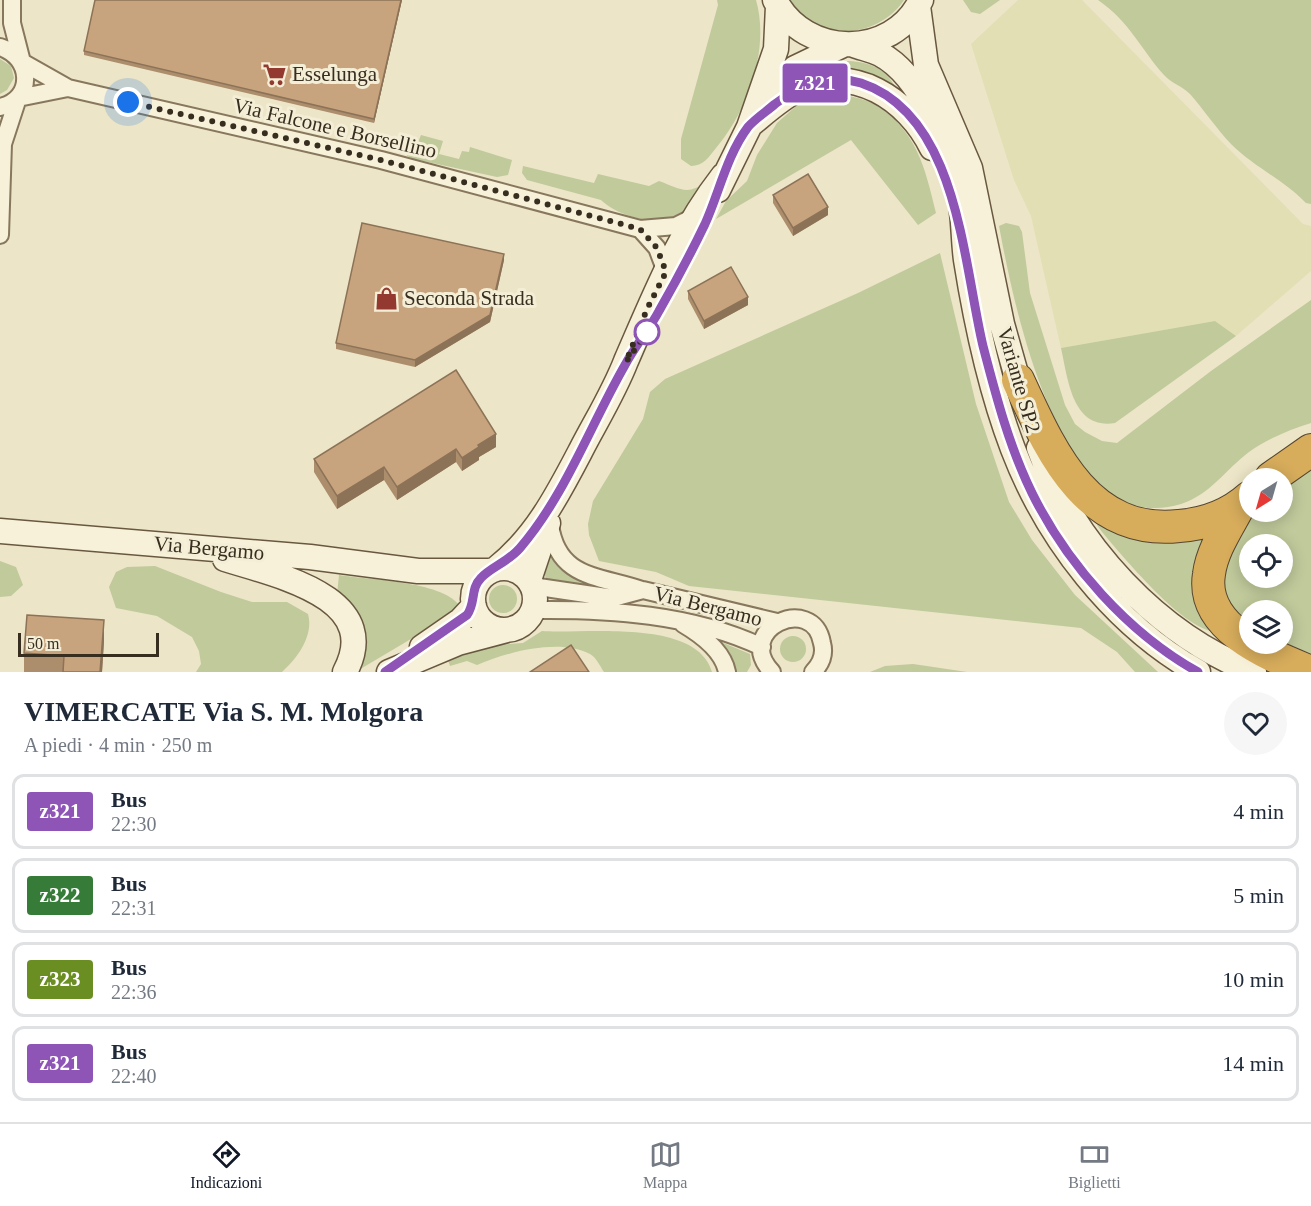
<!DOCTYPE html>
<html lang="it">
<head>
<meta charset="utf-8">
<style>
	:root { --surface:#fff; --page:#f6f6f7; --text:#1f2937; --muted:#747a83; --line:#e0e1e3; --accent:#111827 }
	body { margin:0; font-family:Georgia,serif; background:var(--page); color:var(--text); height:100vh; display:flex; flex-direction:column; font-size:22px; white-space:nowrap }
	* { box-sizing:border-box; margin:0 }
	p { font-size:20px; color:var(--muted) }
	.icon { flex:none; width:33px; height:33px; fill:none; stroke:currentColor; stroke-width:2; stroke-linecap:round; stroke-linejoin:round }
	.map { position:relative; height:672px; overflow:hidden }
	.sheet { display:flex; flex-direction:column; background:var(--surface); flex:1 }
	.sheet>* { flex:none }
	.badge { padding:0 12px; border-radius:4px; font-size:21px; line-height:39px }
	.needle { width:39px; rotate:217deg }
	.tools { position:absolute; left:1239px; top:468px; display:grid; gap:12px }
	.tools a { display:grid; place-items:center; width:54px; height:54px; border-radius:50%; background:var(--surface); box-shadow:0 3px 15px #0003; font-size:30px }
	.scale { position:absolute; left:18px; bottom:15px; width:141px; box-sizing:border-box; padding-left:6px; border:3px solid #382e20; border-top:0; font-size:16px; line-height:21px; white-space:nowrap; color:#382e20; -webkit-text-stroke:4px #f4eed6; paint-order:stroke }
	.you { position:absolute; width:30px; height:30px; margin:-15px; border:4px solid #fff; border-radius:50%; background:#1a73e8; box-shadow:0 0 0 9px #1a73e833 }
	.map>.badge { position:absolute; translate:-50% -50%; box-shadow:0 0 0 3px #fff }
	.round { display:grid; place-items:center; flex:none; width:63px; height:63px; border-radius:32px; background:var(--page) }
	.summary { display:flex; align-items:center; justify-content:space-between; height:102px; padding:0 24px }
	h1 { font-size:28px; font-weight:800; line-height:45px }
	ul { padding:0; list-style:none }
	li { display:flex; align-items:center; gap:18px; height:75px; margin:0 12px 9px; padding:0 12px; border:3px solid var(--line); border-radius:12px }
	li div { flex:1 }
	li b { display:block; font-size:22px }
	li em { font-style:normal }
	li .badge { min-width:66px; font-weight:700; text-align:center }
	.tabs { display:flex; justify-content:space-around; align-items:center; height:84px; border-top:2px solid var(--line); background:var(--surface); font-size:16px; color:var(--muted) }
	.tabs a { display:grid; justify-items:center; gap:3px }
	.tabs .current { color:var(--accent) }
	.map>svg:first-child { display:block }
	.farmland { fill:#e2dfb4 }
	.green { fill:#c0ca9b; fill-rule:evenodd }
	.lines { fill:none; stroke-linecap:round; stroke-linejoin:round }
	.street-casing { stroke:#87775d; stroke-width:20 }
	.secondary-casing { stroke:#695840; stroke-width:27 }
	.highway-casing { stroke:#554531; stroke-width:34 }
	.street { stroke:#f7f1da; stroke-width:16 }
	.secondary { stroke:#f7f1da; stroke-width:24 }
	.highway { stroke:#d7ad5c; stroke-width:32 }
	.wall { fill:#ac8d6c }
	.shaded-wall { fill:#8c7358 }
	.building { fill:#c8a47e; stroke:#8c7358; stroke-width:1.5 }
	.line-casing { stroke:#fff; stroke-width:14 }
	.line { stroke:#8e54b6; stroke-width:9 }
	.walk { stroke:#382e20; stroke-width:6; stroke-dasharray:0 10.8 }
	.stop-dot { fill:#fff; stroke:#8e54b6; stroke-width:3 }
	.labels { text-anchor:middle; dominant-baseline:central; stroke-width:6; stroke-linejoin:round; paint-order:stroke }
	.poi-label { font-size:21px; fill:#382e20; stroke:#f4eed6; text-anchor:start }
	.street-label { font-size:21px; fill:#382e20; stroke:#f4eed6 }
</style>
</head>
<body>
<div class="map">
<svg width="1311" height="672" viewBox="0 0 1311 672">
	<rect width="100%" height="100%" fill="#ece5c7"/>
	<path class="farmland" d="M1018,0H1082L1303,224L1311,226V271L1236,336L1215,321L1061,348L1031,216L1014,180L971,44Z"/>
	<path class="green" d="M717,0H756C770,49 748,110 716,148C709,157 703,166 691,166L681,159V139L718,5Z
		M789,0H904C877,40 815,43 789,0Z
		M963,0H1000L980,14L971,12Z
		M1098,0H1311V204L1306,203C1284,180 1254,167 1231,144C1216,128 1204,110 1190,94C1182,86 1171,83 1164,75C1140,48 1130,22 1098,0Z
		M0,59L11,66L14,78L7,90L0,94Z
		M845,61C865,61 886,67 895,87L866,72L822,71Z
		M834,92C846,96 863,98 874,104C917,130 925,168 936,213L918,225L851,140L716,219L726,201L747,181L757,155L777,123L803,100Z
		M421,135L443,141L439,154L459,159L462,151L469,152L470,147L512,160L508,175L497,177L414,159L407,156L406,149L415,150Z
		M523,166L594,183L598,174L649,186L659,181C679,188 688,197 706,181C700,191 691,210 681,215C659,228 617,216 601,200L527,180L522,173Z
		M1006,223L1019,226L1022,232L1030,293L1065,405L1075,424L1085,432L1102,441L1117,443L1211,371L1311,300V423C1291,429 1267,439 1249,452C1225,470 1211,494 1181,504C1060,542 1014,305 999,226Z
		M940,253L976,404L1009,502L1032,540L1075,595L1158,672H1135L1117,652L1081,628L689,586L656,572L599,561L589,535L588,524L593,501L643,419L650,392L665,379L858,293Z
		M1215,321L1236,336L1115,423C1072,430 1068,379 1061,348Z
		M1311,455V661L1282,644V610H1250L1249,636L1227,610L1222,569L1250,512H1282V478ZM1250,544H1282V578H1250Z
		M1099,522L1217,528L1211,631C1179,624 1124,558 1102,532L1097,525Z
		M550,552C562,575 578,579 602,586L601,590L547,580L543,572Z
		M0,561L16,567L23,585L11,596L0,597Z
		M155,566L221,592L252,602H287L308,614C314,635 298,658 282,672H196L201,664L199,651L192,637L157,616L116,608L109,587L116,572L127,567Z
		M339,575C369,580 441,581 459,605L453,614L357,671L337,595Z
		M489 599a14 14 0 1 1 28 0a14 14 0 1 1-28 0Z
		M542,631C585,634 697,618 712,672H604C600,666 596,657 590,654C560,638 507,652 477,665L467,661L450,666L448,660L495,645L523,643Z
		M780 649a13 13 0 1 1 26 0a13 13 0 1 1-26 0Z
		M709,637L750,654L751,665L747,672H735L731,662Z
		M913,664L967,672H870L885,666Z"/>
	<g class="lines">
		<defs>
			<path id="street" d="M12,0V23L22,62L68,88
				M0,47C32,57 35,99 0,107
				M0,138L3,144L0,235
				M3,144L18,98L68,88L381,160L640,229L676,226L694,217
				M640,229L657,248L666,272
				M550,525C558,579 598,575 642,590
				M532,586L613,598L643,590L777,622
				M533,610C609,609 692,614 762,647
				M683,624C700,634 723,651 727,672
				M772,672C732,630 813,592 822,643C825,654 821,664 813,672"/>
			<path id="secondary" d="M775,0C805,58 892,60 921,0
				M918,6L926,65L970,168L1002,324L1022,395
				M854,45C862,48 872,50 880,54C922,76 949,148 959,192C964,214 963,238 966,260C976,323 990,389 1013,449C1047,538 1114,625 1198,672
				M766,103L795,68L843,45
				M750,125C766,112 781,98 799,89C853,63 908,99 932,148
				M718,190L749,127L776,49L778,6
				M1039,448C1074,545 1158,635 1254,672
				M0,531L310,557L418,571H489
				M225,559C275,575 385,597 345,672
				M473 599a31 31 0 1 1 62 0a31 31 0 1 1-62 0Z
				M497,568C536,537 558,494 581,450C596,421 614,392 626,361C654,297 680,231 723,176
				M529,580L548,523
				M422,647L461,620L474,606
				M389,672L458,643L507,630"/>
			<path id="highway" d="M1018,380C1050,449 1086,536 1179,526C1205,524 1230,515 1250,497
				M1271,478L1311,450
				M1239,506C1228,527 1212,550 1209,574C1200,629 1272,656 1311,672"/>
		</defs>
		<use href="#street" class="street-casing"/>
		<use href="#secondary" class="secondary-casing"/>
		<use href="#highway" class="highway-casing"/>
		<use href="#street" class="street"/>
		<use href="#secondary" class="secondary"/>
		<use href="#highway" class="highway"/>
	</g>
	<path class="wall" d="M402,0L374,123L84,55V51Z
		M773,195L828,215L793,236L773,203Z
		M504,260L490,322L415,367L336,349V343Z
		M688,291L748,305L704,329L688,299Z
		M496,447L479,457V460L462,471L456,462L397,500L384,480L337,509L314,472V459Z
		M104,641L102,672H24V653Z"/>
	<path class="shaded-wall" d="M401,0H402L374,123V119Z
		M828,207V215L793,236V228Z
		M504,254V260L490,322L415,367V360Z
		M748,297V305L704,329V321Z
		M496,434V447L479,457V460L462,471V458L478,445Z
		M456,449V462L397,500V487Z
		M384,467V480L337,509V496Z
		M104,620V641L102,672H100Z"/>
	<path class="building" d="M95,0H401L374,119L84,51Z
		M808,174L828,207L793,228L773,195Z
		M362,223L504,254L490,315L415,360L336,343Z
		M731,267L748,297L704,321L688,291Z
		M456,370L496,434L478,445L479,447L462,458L456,449L397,487L384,467L337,496L314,459Z
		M27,615L104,620L100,672H63L64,656L24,653Z
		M571,645L589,672H530Z"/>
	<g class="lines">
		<defs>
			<path id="line" d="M385,672L467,615C476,603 470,589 481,578C491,567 508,562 520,548C566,494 590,426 625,365C635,346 649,330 659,311C675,283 691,253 705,224C719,193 727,155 748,127C755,119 767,111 775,104C799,85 831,74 861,83C958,115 963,262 983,346C996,396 1009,446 1032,493C1067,564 1128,633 1198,672"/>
		</defs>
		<use href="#line" class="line-casing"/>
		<use href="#line" class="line"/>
		<path class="walk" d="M128,102L381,160L640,229L657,248L666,272L647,309L626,362L647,332"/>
	</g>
	<defs>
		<symbol id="supermarket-bare" viewBox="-9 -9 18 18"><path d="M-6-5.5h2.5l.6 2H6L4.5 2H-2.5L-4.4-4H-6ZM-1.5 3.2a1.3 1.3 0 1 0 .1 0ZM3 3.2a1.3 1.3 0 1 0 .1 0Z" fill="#933930" stroke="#f4eed6" stroke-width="2.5" paint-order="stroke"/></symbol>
		<symbol id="shop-bare" viewBox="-9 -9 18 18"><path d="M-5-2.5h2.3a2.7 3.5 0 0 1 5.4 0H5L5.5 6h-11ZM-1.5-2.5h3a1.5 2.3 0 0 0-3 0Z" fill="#933930" stroke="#f4eed6" stroke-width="2.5" paint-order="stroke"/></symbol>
	</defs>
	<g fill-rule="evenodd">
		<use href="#supermarket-bare" x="258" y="58" width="33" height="33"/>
		<use href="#shop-bare" x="370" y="282" width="33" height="33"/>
	</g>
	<circle class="stop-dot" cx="647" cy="332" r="12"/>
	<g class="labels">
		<g class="poi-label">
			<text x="292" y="74">Esselunga</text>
			<text x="404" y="298">Seconda Strada</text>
		</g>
		<g class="street-label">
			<text transform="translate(335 128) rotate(13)">Via Falcone e Borsellino</text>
			<text transform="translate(1019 380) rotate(74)">Variante SP2</text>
			<text transform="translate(209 548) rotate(5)">Via Bergamo</text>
			<text transform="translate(708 606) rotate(14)">Via Bergamo</text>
		</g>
	</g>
</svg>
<div class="tools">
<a><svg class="needle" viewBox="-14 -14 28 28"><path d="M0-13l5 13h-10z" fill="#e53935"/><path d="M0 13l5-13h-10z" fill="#747a83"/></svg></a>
<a><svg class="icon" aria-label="locate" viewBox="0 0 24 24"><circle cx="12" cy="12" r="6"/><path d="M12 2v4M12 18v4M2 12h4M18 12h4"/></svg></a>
<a><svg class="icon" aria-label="layers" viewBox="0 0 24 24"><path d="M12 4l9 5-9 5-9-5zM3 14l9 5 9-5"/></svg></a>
</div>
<div class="scale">50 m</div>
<div class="you" style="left:128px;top:102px"></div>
<b class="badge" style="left:815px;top:83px;background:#8e54b6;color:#fff">z321</b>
</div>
<section class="sheet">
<div class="summary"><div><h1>VIMERCATE Via S. M. Molgora</h1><p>A piedi · 4 min · 250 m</p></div><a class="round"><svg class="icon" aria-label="heart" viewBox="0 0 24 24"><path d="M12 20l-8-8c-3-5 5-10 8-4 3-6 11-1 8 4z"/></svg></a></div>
<ul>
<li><span class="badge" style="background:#8e54b6;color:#fff">z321</span><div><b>Bus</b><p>22:30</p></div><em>4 min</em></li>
<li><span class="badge" style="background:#367c38;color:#fff">z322</span><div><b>Bus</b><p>22:31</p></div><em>5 min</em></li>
<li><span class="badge" style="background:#6b8e23;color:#fff">z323</span><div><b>Bus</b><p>22:36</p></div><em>10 min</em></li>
<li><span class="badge" style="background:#8e54b6;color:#fff">z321</span><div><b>Bus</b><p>22:40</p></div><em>14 min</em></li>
</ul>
</section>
<nav class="tabs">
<a class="current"><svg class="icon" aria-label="directions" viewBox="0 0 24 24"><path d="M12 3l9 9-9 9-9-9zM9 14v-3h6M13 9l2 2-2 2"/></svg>Indicazioni</a>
<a><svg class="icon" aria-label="map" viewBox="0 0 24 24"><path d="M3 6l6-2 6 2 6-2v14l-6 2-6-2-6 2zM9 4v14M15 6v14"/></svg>Mappa</a>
<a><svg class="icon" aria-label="tickets" viewBox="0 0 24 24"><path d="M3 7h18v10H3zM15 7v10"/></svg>Biglietti</a>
</nav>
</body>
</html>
